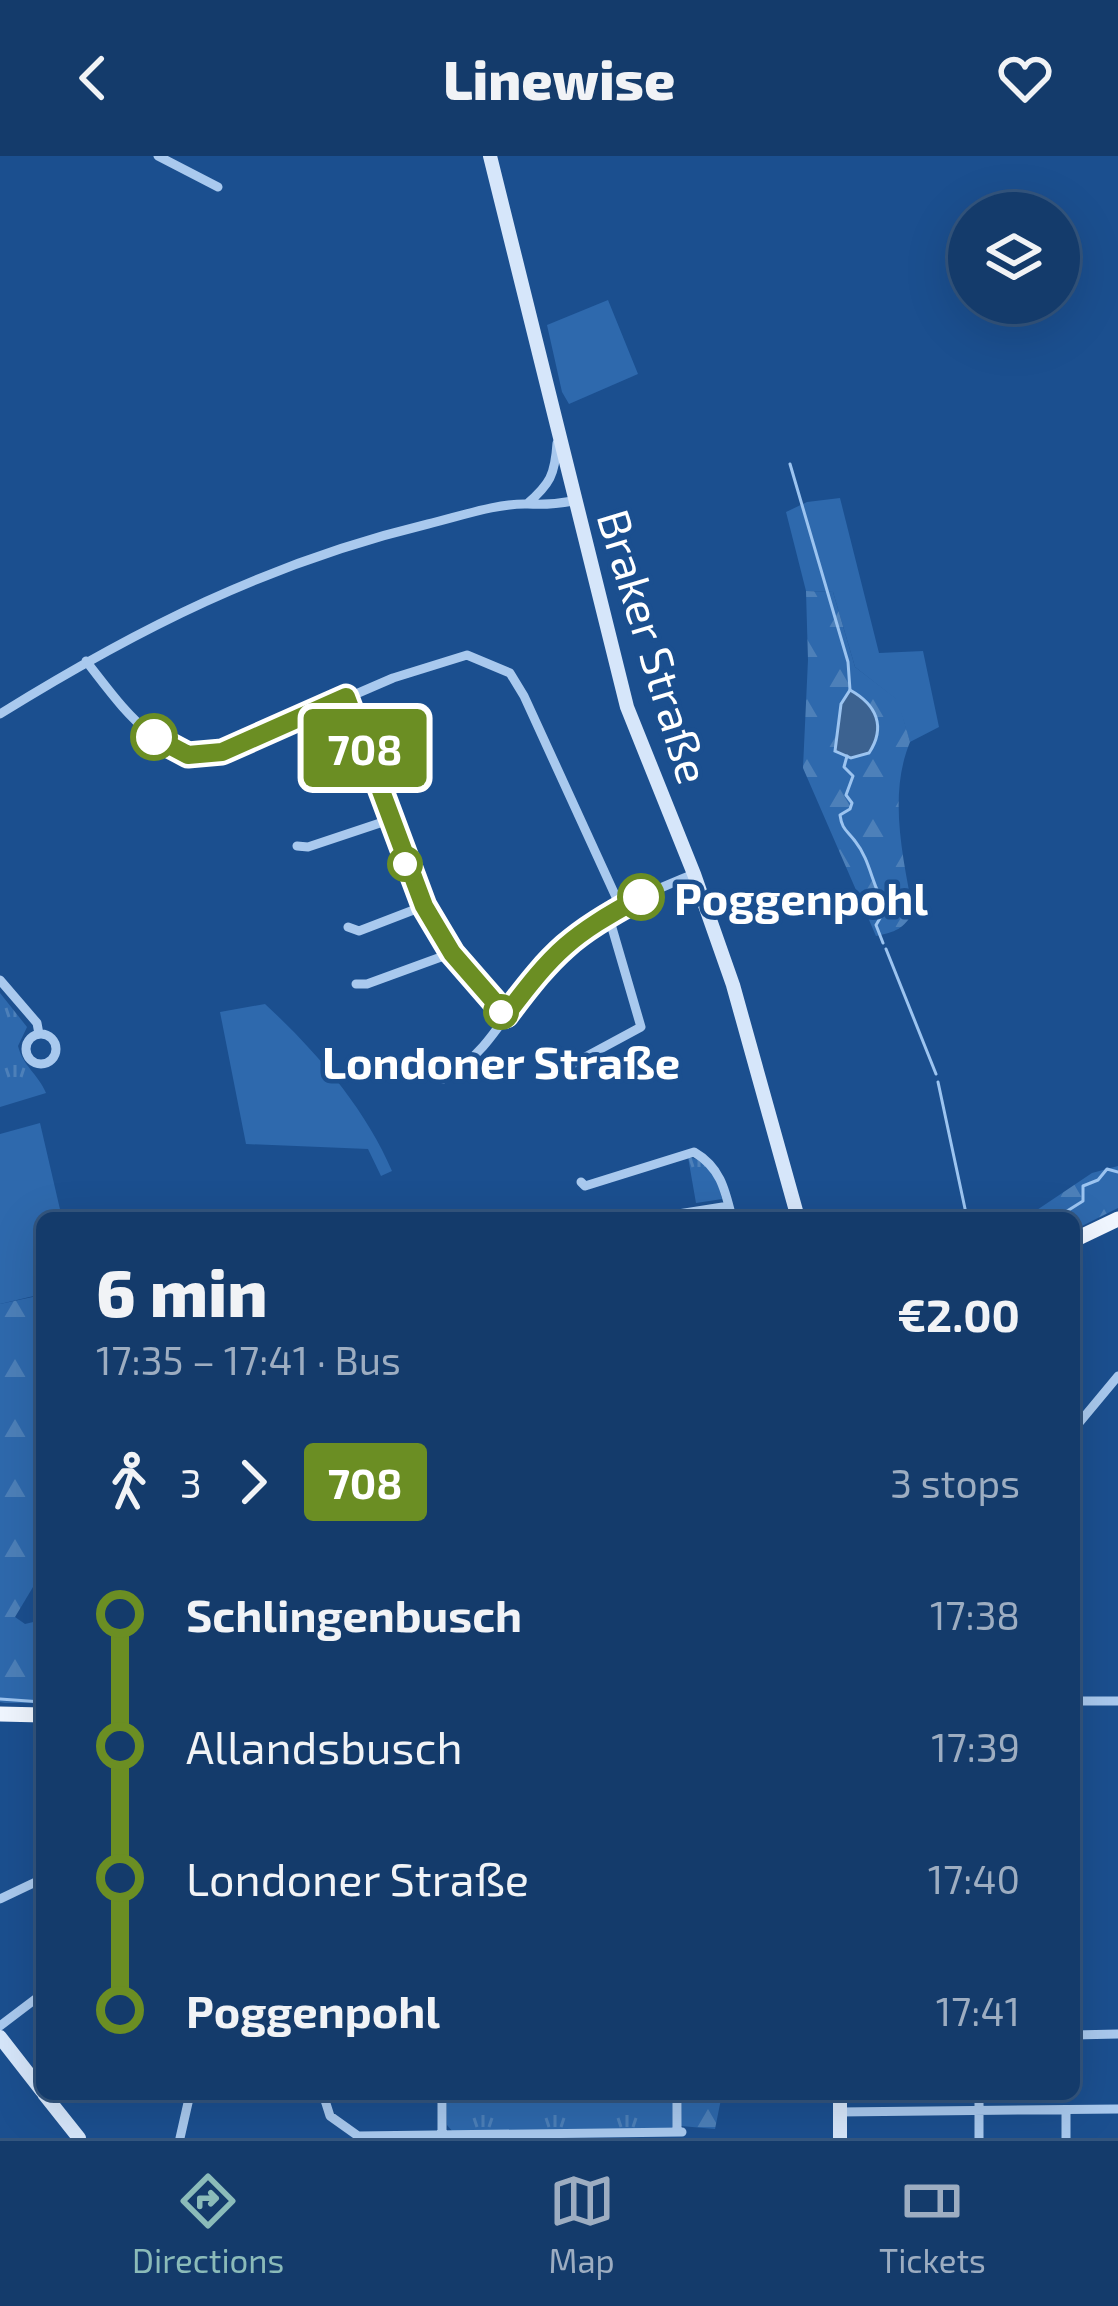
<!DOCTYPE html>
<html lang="en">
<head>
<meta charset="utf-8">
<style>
	:root { --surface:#143b6b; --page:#214673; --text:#f1f3f6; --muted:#9dadc1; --line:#33557e; --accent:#8bbbb9 }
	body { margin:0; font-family:"Exo 2",sans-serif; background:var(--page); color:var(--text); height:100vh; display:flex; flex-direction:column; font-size:45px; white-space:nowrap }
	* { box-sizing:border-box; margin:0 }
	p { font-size:39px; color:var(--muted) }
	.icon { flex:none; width:66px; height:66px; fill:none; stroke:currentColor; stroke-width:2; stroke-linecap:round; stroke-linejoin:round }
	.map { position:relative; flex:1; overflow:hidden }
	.details { position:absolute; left:36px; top:1056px; width:1044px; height:888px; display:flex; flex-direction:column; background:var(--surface); border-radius:18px; box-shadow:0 12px 48px #0002,0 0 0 3px var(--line) }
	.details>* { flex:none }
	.badge { padding:0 24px; border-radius:9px; font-size:42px; line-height:78px }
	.tools { position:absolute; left:948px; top:36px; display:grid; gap:24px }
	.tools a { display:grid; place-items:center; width:132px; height:132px; border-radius:50%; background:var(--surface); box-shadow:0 12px 48px #0002,0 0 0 3px var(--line); font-size:60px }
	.map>.badge { position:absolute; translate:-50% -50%; box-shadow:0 0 0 6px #fff }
	.legs { display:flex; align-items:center; gap:18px; height:132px; padding:0 60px; font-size:39px }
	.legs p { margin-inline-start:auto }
	.summary { display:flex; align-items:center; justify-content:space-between; height:204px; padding:0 60px }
	h1 { font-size:66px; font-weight:800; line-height:90px }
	ul { padding:0 60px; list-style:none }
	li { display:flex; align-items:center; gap:42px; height:132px; font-size:45px }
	li i { display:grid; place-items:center; width:18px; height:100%; margin:0 15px; background:currentColor }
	li i::after { content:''; width:30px; height:30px; margin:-15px; border:9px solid; border-radius:50%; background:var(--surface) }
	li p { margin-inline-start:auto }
	li:first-child i { background:linear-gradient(#0000 50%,currentColor 0) }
	li:last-child i { background:linear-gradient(currentColor 50%,#0000 0) }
	header { display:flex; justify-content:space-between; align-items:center; height:156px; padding:0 60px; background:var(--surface); font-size:54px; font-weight:800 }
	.dock { display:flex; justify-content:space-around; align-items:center; height:168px; border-top:3px solid var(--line); background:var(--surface); font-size:33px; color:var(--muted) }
	.dock a { display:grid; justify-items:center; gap:6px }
	.dock .selected { color:var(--accent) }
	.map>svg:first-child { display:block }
	.green { fill:#2e69ad }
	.forest { fill:url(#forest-firs) }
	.park { fill:url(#park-tufts) }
	.water { fill:#3c6290; stroke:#9cc4f0; stroke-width:3 }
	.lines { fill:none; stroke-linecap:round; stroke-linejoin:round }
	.stream { stroke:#9cc4f0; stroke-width:3 }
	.street { stroke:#a9c9ee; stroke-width:9 }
	.secondary { stroke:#d6e6fa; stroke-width:14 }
	.primary { stroke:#f0f6ff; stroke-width:15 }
	.line-1-casing { stroke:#fff; stroke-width:27 }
	.line-1 { stroke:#6b8e23; stroke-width:18 }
	.stop-1-dot { fill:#fff; stroke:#6b8e23; stroke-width:6 }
	.labels { text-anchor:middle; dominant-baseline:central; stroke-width:9; stroke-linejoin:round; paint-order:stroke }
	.street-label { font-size:45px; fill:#fff; stroke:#1b4f8f }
	.stop-label { font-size:45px; font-weight:bold; fill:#fff; stroke:#1b4f8f; text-anchor:start }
</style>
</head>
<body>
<header><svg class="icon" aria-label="back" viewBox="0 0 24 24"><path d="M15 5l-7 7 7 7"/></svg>Linewise<svg class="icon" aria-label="heart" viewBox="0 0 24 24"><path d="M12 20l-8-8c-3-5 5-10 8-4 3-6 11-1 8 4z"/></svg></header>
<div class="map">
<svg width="1118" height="1982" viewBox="0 0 1118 1982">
	<defs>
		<pattern id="forest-firs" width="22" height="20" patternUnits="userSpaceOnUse" patternTransform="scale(3)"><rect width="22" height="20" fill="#2e69ad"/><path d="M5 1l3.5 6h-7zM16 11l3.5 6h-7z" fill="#4d80b9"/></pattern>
		<pattern id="park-tufts" width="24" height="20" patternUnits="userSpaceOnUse" patternTransform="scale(3)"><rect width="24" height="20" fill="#2e69ad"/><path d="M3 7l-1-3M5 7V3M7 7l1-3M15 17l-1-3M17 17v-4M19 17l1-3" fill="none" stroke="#4d80b9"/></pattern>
	</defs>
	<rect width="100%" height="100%" fill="#1b4f8f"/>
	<path class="green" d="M608,144L638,218L569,248L562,236L547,169Z
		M840,342L879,497L923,495L939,571L910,586L897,544L855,511L833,436L806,435L786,356L807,346Z
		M265,848C316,895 365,952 392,1015L381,1020L368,993L246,988L220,856Z
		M40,967L62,1062H42V1138L0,1148V978Z"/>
	<path class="forest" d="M806,435L833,436L855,511L898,544L910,586C888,639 903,701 913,756C904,773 895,776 876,780L803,612L808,504Z
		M1118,1010V1052L1074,1074V1062H1025L1092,1017Z
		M42,1139V1416L15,1461L25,1468L42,1464V1547H5L0,1546V1148Z
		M682,1938H726L721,1943L715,1973L681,1970Z"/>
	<path class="park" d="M0,837L27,871L18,890C23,910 38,918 46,937L0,951Z
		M688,1001L704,1005L718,1027L722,1043L696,1047Z
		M447,1938H674L675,1974L453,1976L447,1969Z"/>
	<path class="water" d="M850,534C877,549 886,571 869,597L851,602L835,595L841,548Z"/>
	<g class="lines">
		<path class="stream" d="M790,308L848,506L850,534
			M847,600L844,611L853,620L846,639L852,647L850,653L840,659C842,674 847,674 855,685C871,705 872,731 886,752L876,769L883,787
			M886,793L936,918
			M938,926L967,1062
			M1056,1062L1083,1045V1030L1098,1024L1107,1013L1118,1016
			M0,1543L42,1546"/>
		<path class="street" d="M158,0L218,31
			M527,348C550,328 555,319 557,287
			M86,505C121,549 158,608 222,596L393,522L467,499L510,517L524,540L621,752
			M346,541C382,640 408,742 475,825C485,837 493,851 506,859
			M0,558C137,473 270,406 428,368C458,361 497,347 528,348C544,349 557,348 573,345
			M297,690L308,691L389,664
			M348,771L359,775L424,750
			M0,824L37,867L39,878
			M356,828H367L452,797
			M26 893a15 15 0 1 1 30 0a15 15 0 1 1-30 0Z
			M565,912L641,871L608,758
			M431,920L443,923C493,896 511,844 548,804C587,762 642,739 694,718
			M581,1026L585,1030L694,996C720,1011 725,1033 732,1062
			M653,1062L729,1050
			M1074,1273L1118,1220
			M1074,1545H1118
			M0,1743L42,1723
			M0,1870L42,1838
			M1074,1879L1118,1878
			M323,1938L330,1960L358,1980L682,1976
			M442,1938V1981
			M677,1938V1976
			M979,1938V1982
			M1066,1954V1982
			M839,1956L1118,1953
			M180,1982L190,1938"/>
		<path class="secondary" d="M490,0L627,551L694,718L733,829L798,1062
			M0,1881L42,1935
			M44,1938L79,1982
			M840,1938V1982"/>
		<path class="primary" d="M1074,1084L1118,1063
			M0,1558L42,1559"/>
	</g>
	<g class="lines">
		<defs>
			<path id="line-1" d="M154,581L188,599L222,596L346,541L424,750L452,797L506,859C555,794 570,780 641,741"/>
		</defs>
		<use href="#line-1" class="line-1-casing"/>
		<use href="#line-1" class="line-1"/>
	</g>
	<g class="stop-1-dot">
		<circle cx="154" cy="581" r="21"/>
		<circle cx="405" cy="708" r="15"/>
		<circle cx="641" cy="741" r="21"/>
		<circle cx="501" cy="856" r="15"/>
	</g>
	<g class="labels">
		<g class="street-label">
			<text transform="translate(655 490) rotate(73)">Braker Straße</text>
		</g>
		<g class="stop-label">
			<text x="674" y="741">Poggenpohl</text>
			<text x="501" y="905" text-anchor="middle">Londoner Straße</text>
		</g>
	</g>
</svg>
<div class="tools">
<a><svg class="icon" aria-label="layers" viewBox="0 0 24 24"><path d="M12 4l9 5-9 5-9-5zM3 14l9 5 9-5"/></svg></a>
</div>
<b class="badge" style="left:365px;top:592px;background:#6b8e23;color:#fff">708</b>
<section class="details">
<div class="summary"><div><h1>6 min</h1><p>17:35 – 17:41 · Bus</p></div><b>€2.00</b></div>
<div class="legs"><svg class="icon" aria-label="walk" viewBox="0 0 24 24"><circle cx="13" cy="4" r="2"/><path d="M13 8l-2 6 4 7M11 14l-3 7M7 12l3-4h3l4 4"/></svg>3<svg class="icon" aria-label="forward" viewBox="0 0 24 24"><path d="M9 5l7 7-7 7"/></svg><b class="badge" style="background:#6b8e23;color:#fff">708</b><p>3 stops</p></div>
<ul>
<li><i style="color:#6b8e23"></i><b>Schlingenbusch</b><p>17:38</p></li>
<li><i style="color:#6b8e23"></i><span>Allandsbusch</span><p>17:39</p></li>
<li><i style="color:#6b8e23"></i><span>Londoner Straße</span><p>17:40</p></li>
<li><i style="color:#6b8e23"></i><b>Poggenpohl</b><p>17:41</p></li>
</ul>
</section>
</div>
<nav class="dock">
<a class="selected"><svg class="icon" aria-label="directions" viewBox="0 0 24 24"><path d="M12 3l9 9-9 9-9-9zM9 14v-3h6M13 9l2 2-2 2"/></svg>Directions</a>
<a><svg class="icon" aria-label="map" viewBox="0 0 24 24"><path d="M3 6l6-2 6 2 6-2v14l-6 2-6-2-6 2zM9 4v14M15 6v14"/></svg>Map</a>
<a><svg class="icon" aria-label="tickets" viewBox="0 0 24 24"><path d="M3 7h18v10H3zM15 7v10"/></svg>Tickets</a>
</nav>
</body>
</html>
